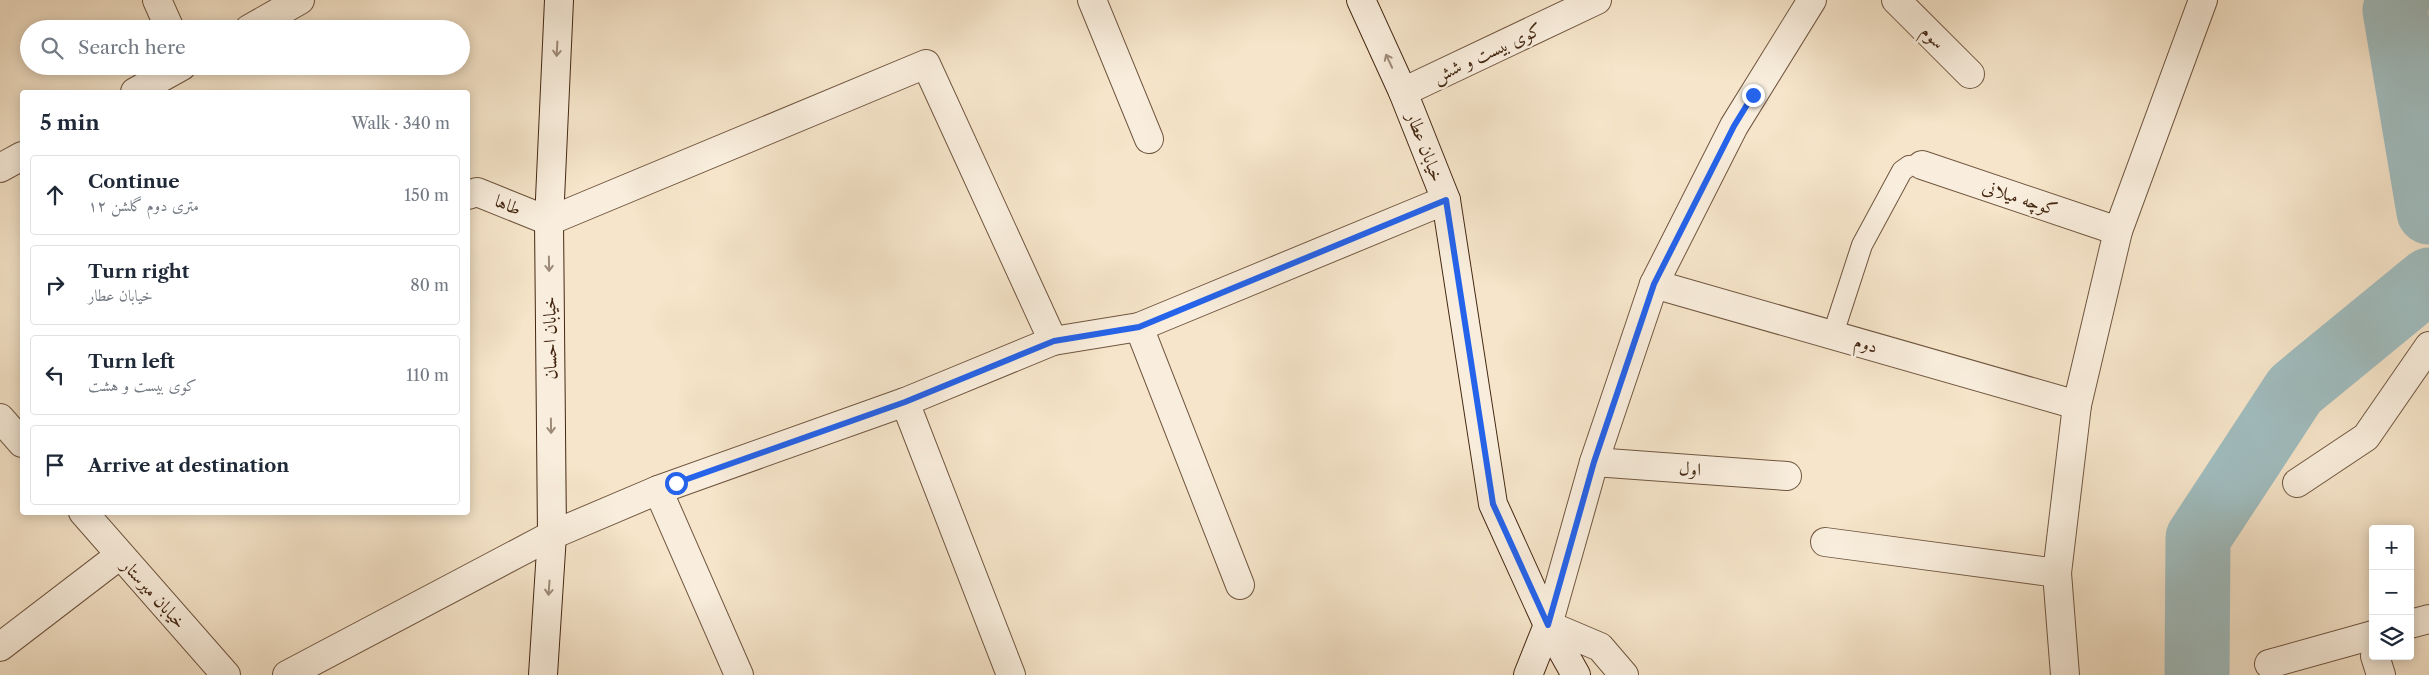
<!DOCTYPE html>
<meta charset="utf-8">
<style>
body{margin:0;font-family:"Libre Caslon Text",Amiri,serif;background:#f2f2f3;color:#1f2937}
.controls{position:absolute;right:15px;bottom:15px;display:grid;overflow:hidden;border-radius:5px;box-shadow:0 2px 12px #0003}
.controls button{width:45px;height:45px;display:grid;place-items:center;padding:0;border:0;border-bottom:1px solid #e0e1e3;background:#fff;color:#1f2937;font:25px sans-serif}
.stop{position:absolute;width:15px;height:15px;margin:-11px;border:4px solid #2563eb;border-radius:50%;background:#fff}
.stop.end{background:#2563eb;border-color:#fff;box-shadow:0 1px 5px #0008}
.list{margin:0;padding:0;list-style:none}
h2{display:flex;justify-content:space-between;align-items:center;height:65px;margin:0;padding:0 20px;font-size:21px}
h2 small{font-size:16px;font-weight:400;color:#747a83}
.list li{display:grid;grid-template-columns:32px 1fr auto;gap:15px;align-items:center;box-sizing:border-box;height:80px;margin:0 10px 10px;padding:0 10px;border:1px solid #e0e1e3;border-radius:5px}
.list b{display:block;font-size:19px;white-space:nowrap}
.list p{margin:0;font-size:16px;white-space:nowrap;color:#747a83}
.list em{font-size:16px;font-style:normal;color:#747a83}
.icon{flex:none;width:28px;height:28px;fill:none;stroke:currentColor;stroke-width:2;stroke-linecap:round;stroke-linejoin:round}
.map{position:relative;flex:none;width:2429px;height:675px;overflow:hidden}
.search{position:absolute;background:#fff;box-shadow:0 2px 12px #0003;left:20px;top:20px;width:450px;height:55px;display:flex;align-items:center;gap:12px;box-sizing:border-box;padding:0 18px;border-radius:28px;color:#747a83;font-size:19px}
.panel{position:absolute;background:#fff;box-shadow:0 2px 12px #0003;left:20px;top:90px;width:450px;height:425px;border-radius:5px}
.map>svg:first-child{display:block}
</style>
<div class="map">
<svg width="2429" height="675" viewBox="0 0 2429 675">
<rect width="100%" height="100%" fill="#f6e5ca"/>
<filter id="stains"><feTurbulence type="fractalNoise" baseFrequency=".004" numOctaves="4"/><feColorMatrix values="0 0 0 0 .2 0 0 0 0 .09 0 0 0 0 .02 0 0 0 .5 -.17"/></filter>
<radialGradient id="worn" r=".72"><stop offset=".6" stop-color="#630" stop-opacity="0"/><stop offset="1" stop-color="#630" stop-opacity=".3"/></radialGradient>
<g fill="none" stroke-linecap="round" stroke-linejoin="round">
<g stroke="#a0bdbf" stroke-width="65">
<path d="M2398 0 2395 10 2429 212"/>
<path d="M2197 675 2198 538 2295 390 2429 280"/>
</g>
<defs>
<path id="lane" d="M1833 334 1862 245 1902 171 1909 166 1922 165"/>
<g id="street">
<path d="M157 0 170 29"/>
<path d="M1092 0 1149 139"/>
<path d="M1896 0 1970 74"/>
<path d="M249 29 300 0"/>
<path d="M135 92 182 66"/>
<path d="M1403 92 1597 0"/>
<path d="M1922 165 2118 231"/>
<path d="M0 168 22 156"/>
<path d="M468 195 477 192 549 221 926 64 1053 341"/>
<path d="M1654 284 2077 405"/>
<path d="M1139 327 1240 585"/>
<path d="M905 402 1011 675"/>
<path d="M0 418 22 443"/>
<path d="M1594 462 1787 476"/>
<path d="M2297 483 2366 437 2429 346"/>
<path d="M658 490 739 675"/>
<path d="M83 512 226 675"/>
<path d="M1825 542 2057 573"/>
<path d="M2410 624 2429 619"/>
<path d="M0 647 120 555"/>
<path d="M2375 656 2381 675"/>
<path d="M2269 664 2373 635"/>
<path d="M287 675 552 535 658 490 905 402 1053 341 1139 327 1446 200"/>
<path d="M1624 675 1600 647 1548 625 1594 462 1654 284 1734 126 1812 0"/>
<path d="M2065 675 2057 573 2077 405 2118 231 2203 0"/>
</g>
<g id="secondary">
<path d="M1361 0 1403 92 1446 200 1493 504 1548 625 1576 675"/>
<path d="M543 675 552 535 549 221 559 0"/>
<path d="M1528 675 1548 625"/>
</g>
</defs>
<use href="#lane" stroke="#705640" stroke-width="22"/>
<use href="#street" stroke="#705640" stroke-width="30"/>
<use href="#secondary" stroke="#442712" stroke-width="30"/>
<use href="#lane" stroke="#f9eedd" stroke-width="20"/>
<use href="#street" stroke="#f9eedd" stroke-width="28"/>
<use href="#secondary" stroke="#f9eedd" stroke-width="28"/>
</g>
<defs><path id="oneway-shaft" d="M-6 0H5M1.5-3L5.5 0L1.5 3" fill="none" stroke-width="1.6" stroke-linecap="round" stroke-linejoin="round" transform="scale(1.25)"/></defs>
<g stroke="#9e8a78">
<use href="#oneway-shaft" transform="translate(557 49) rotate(93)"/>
<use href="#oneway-shaft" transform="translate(1389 61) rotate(-115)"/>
<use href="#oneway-shaft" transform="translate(549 264) rotate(89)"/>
<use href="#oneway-shaft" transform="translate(551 426) rotate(89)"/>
<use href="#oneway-shaft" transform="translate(549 588) rotate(94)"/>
</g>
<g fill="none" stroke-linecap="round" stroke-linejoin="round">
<path stroke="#2563eb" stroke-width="6" d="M676 483 905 402 1054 341 1139 327 1446 200 1493 504 1548 625 1594 462 1654 284 1734 126 1753 95"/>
</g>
<g text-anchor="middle" stroke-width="5" stroke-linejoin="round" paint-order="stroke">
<g font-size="18" fill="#442712" stroke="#f9eedd">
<text transform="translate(1933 37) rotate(45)" y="6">سوم</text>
<text transform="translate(1487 53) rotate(-25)" y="6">کوی بیست و شش</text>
<text transform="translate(1425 147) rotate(69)" y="6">خیابان عطار</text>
<text transform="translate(2020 198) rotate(18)" y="6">کوچه میلانی</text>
<text transform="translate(508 205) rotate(22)" y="6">طاها</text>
<text transform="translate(550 338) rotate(-91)" y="6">خیابان احسان</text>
<text transform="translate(1866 344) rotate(16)" y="6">دوم</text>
<text transform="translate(1690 469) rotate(4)" y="6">اول</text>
<text transform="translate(154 594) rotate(48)" y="6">خیابان میرستار</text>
</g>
</g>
<rect width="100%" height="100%" filter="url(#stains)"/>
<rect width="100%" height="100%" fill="url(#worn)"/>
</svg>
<div class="controls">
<button>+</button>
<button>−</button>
<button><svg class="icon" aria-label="layers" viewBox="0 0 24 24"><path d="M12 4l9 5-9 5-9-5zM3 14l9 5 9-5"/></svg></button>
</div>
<div class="stop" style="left:676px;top:483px"></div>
<div class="stop end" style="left:1753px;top:95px"></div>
<div class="search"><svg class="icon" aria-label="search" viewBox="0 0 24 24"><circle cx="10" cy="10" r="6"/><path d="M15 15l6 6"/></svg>Search here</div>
<section class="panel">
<h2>5 min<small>Walk · 340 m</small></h2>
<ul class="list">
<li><svg class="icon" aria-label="ahead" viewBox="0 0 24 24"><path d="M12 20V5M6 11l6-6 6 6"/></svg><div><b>Continue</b><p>۱۲ متری دوم گلشن</p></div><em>150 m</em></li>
<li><svg class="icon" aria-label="right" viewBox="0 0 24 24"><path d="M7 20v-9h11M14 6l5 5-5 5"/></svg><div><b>Turn right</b><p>خیابان عطار</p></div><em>80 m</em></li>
<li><svg class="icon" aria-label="left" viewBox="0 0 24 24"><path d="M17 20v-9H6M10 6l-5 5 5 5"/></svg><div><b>Turn left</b><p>کوی بیست و هشت</p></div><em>110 m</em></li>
<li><svg class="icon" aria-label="arrive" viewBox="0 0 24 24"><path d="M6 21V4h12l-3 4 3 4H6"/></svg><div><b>Arrive at destination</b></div></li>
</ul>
</section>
</div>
